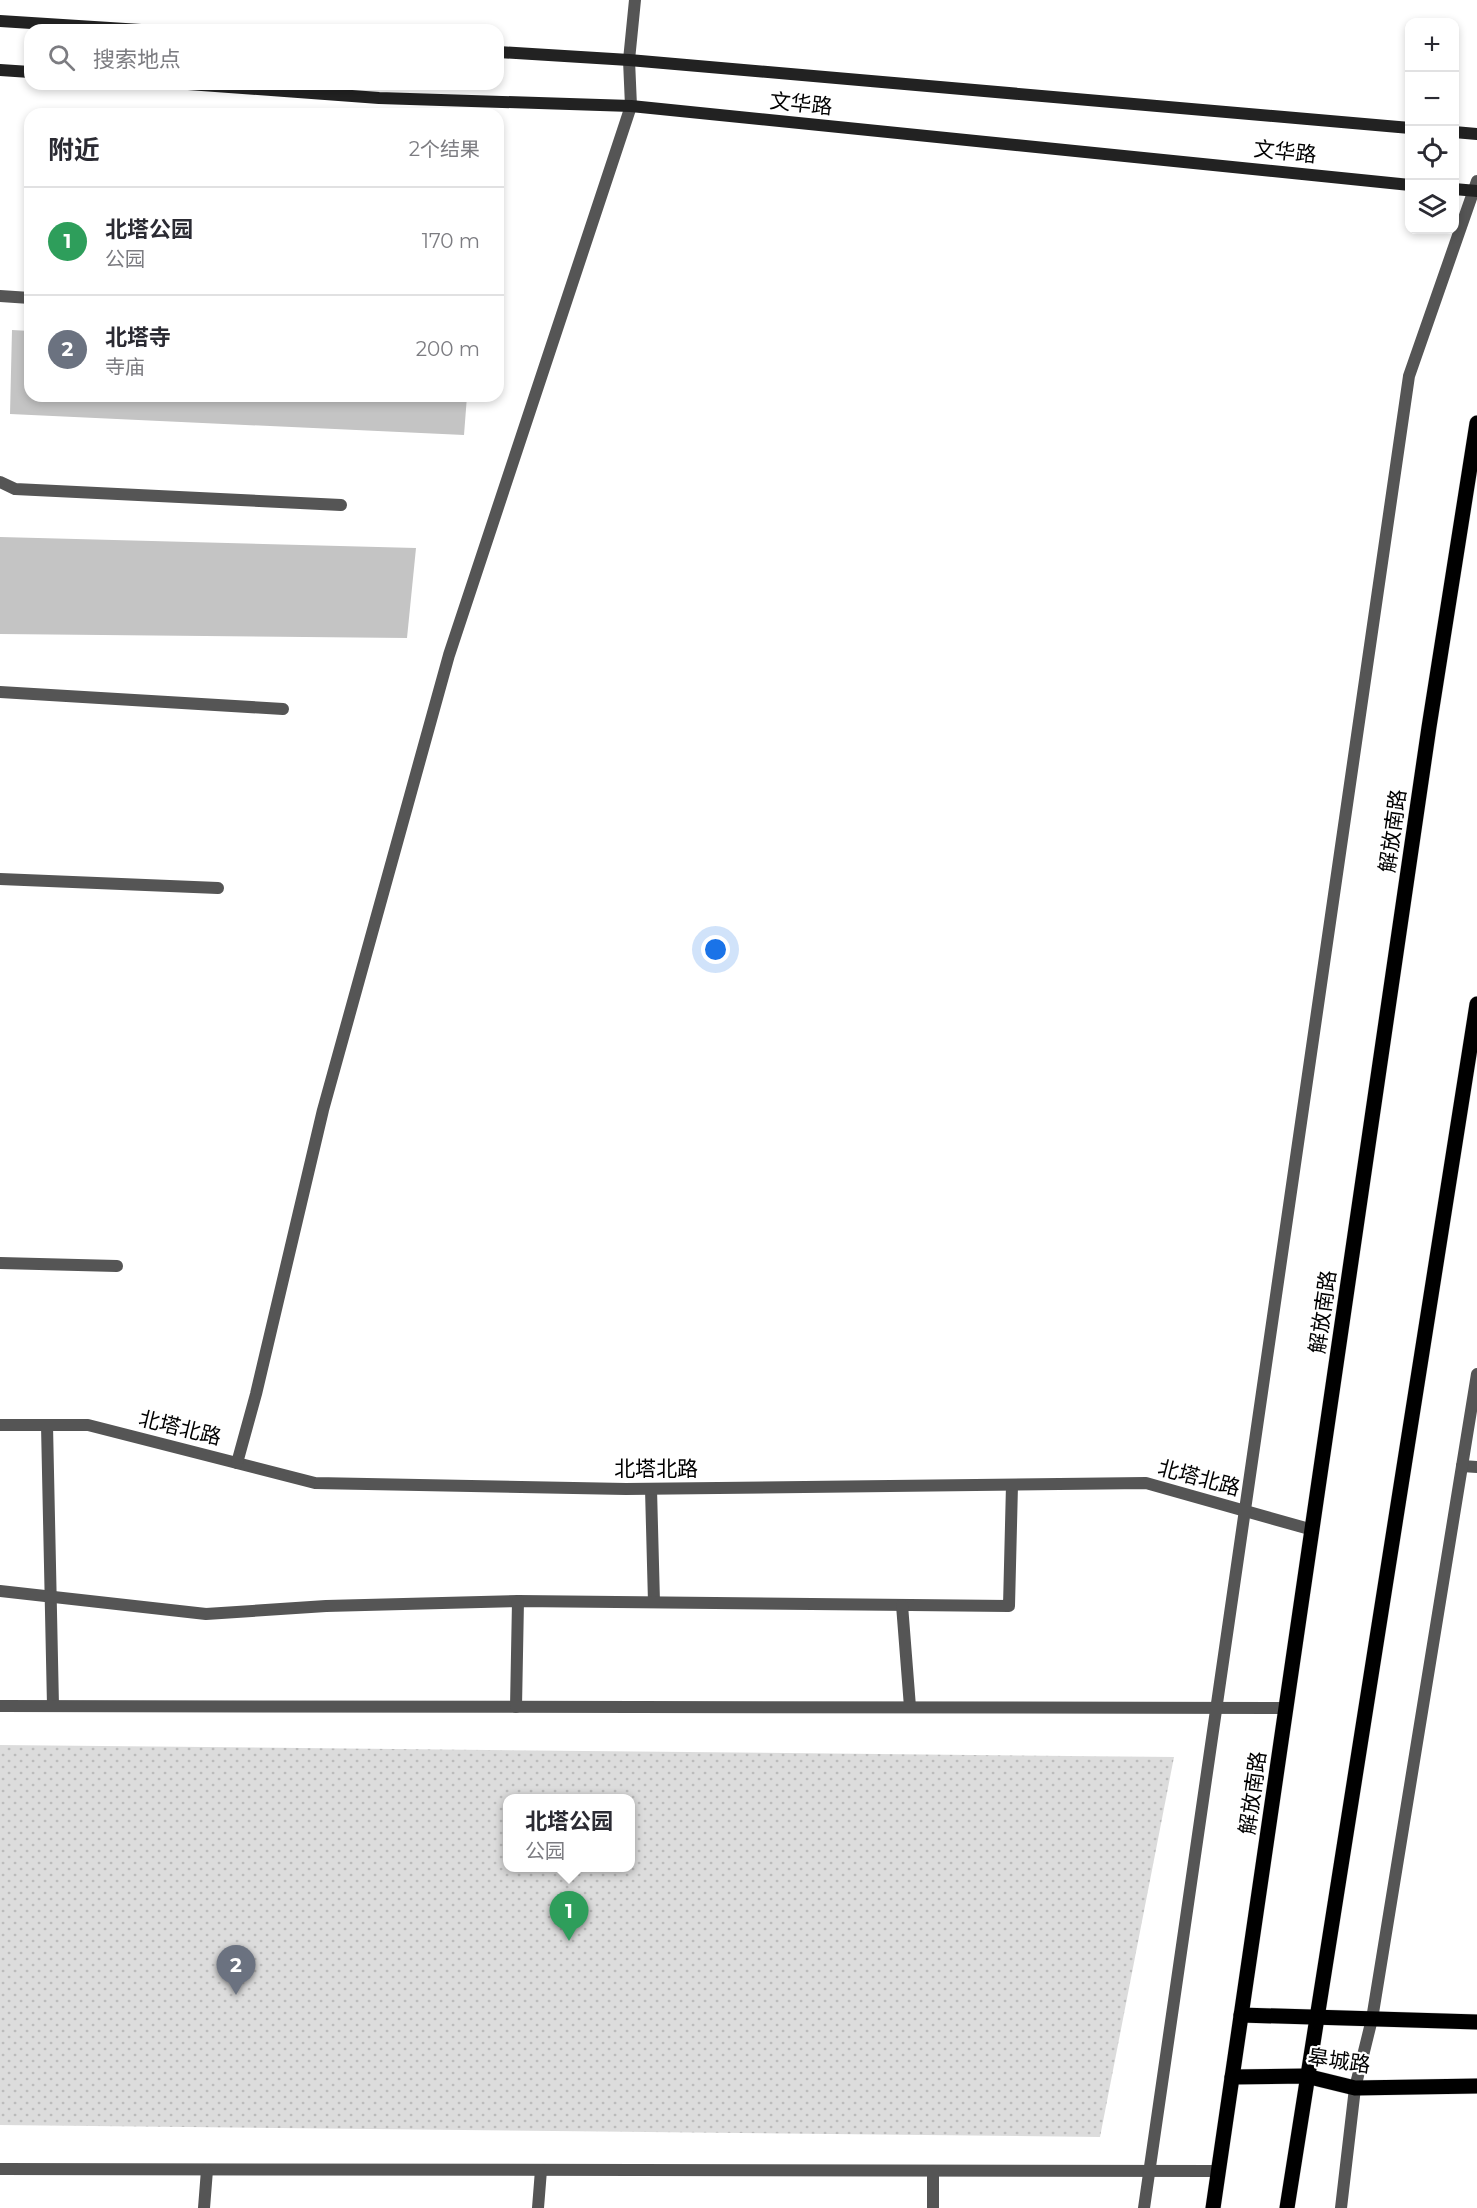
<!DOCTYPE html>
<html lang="zh">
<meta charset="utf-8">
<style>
body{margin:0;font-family:Montserrat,"Noto Sans SC",sans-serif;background:#f2f2f3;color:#2b2b33}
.controls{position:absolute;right:18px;top:18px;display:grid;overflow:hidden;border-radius:12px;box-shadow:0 3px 9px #0003}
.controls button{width:54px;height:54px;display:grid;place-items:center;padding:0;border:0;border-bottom:2px solid #e1e1e2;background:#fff;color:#2b2b33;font:30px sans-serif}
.you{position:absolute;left:716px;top:950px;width:21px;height:21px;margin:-15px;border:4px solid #fff;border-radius:50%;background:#1a73e8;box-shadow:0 0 0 9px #1a73e833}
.badge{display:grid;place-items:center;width:39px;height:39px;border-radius:50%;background:#1a73e8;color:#fff;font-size:20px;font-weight:700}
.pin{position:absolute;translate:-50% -50px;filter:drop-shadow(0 2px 3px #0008)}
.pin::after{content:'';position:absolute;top:32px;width:21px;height:18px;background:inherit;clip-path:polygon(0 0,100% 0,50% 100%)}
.popup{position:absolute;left:503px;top:1794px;width:132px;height:78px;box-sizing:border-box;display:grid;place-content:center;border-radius:12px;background:#fff;filter:drop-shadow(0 2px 4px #0005);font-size:20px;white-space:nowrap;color:#7c7c81}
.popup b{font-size:22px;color:#2b2b33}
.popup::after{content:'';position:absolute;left:50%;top:100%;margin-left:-12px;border:12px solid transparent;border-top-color:#fff}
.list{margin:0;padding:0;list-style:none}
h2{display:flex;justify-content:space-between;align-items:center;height:78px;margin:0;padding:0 24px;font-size:26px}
h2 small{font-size:20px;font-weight:400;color:#7c7c81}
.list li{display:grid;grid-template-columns:39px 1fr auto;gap:18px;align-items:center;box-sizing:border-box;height:108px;padding:0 24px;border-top:2px solid #e1e1e2}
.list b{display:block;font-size:22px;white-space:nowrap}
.list p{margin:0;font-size:20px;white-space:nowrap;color:#7c7c81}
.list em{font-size:20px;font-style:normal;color:#7c7c81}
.icon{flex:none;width:33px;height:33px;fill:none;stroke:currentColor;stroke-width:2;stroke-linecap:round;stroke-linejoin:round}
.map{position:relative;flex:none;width:1477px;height:2208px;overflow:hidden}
.search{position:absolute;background:#fff;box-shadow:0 3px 9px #0003;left:24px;top:24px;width:480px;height:66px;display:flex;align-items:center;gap:15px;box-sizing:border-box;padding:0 21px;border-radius:18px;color:#7c7c81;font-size:22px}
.panel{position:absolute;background:#fff;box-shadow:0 3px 9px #0003;left:24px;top:108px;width:480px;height:294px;border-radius:18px}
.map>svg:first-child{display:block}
</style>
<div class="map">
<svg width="1477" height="2208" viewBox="0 0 1477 2208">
<defs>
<pattern id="grass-dots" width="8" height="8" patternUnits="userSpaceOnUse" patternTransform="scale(1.5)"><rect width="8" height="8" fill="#dcdcdc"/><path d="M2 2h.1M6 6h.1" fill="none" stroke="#bbb" stroke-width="1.8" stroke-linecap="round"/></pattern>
</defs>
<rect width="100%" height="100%" fill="#fff"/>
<path fill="url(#grass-dots)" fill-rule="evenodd" d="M0 1745 1174 1757 1100 2137 0 2125ZM508 1798H630V1868H508Z"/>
<g fill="#c4c4c4">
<path d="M12 330 30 331V396H467L464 435 10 414Z"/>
<path d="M0 537 416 548 407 638 0 634Z"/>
</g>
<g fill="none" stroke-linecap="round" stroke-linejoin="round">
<defs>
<g id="primary">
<path d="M1241 2015 1477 2022"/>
<path d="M1232 2077 1306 2076 1355 2088 1477 2086"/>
<path d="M1213 2208 1429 727 1477 423"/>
<path d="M1287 2208 1477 1004"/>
</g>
</defs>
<use href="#primary" stroke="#dbdbdb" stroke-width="16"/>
<g stroke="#555" stroke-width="12">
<path d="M47 1425 53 1706"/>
<path d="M651 1489 654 1602"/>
<path d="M0 1591 206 1614 326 1606 518 1601 1009 1606 1012 1485"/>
<path d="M902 1605 910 1707"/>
<path d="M0 1706 1287 1708"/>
<path d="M516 1707 518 1601"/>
<path d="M0 2169 1218 2171"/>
<path d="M204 2208 207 2170"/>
<path d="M538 2208 541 2170"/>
<path d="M933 2208V2171"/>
</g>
<g stroke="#555" stroke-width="12">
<path d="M0 296 30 298"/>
<path d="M0 482 15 489 341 505"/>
<path d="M0 692 283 709"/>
<path d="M0 879 218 888"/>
<path d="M0 1263 117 1266"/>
<path d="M0 1425H88L315 1483 626 1489 1146 1483 1313 1530"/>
<path d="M237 1463 256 1394 323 1110 449 655 631 106 629 60 635 0"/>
<path d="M1462 1466 1477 1467"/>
<path d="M1144 2208 1409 376 1477 181"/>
<path d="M1341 2208 1355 2088 1372 2019 1477 1374"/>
</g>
<g stroke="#222" stroke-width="12">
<path d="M0 21 141 30"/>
<path d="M498 52 629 60 1410 128"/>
<path d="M0 70 30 72"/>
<path d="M188 84 379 98 631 106 1410 185"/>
<path d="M1454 132 1477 134"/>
<path d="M1454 189 1477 191"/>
</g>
<use href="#primary" stroke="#000" stroke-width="15"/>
</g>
<g text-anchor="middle" stroke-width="4.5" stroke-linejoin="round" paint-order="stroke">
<g font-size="21" fill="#000" stroke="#fff">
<text transform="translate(801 104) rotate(6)" y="7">文华路</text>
<text transform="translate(1285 152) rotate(6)" y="7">文华路</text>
<text transform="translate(1393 831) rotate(-82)" y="7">解放南路</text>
<text transform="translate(1323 1312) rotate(-82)" y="7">解放南路</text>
<text transform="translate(180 1428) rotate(14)" y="7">北塔北路</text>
<text x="656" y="1476">北塔北路</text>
<text transform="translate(1199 1478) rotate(15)" y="7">北塔北路</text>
<text transform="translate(1253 1793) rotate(-82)" y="7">解放南路</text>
<text transform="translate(1339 2061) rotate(8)" y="7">皋城路</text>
</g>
</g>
</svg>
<div class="controls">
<button>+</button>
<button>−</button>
<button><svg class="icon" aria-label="locate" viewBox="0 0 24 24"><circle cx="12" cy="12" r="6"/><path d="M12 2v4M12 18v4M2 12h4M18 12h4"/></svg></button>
<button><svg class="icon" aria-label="layers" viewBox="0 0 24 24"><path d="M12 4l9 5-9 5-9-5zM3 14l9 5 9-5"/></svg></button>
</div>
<div class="you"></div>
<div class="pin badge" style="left:569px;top:1941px;background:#2e9e5b">1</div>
<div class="popup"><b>北塔公园</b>公园</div>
<div class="pin badge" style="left:236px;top:1995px;background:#6b7280">2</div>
<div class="search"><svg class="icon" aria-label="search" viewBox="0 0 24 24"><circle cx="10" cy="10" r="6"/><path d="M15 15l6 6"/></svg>搜索地点</div>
<section class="panel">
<h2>附近<small>2个结果</small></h2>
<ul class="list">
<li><span class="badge" style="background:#2e9e5b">1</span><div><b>北塔公园</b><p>公园</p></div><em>170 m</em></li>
<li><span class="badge" style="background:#6b7280">2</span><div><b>北塔寺</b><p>寺庙</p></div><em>200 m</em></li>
</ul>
</section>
</div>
